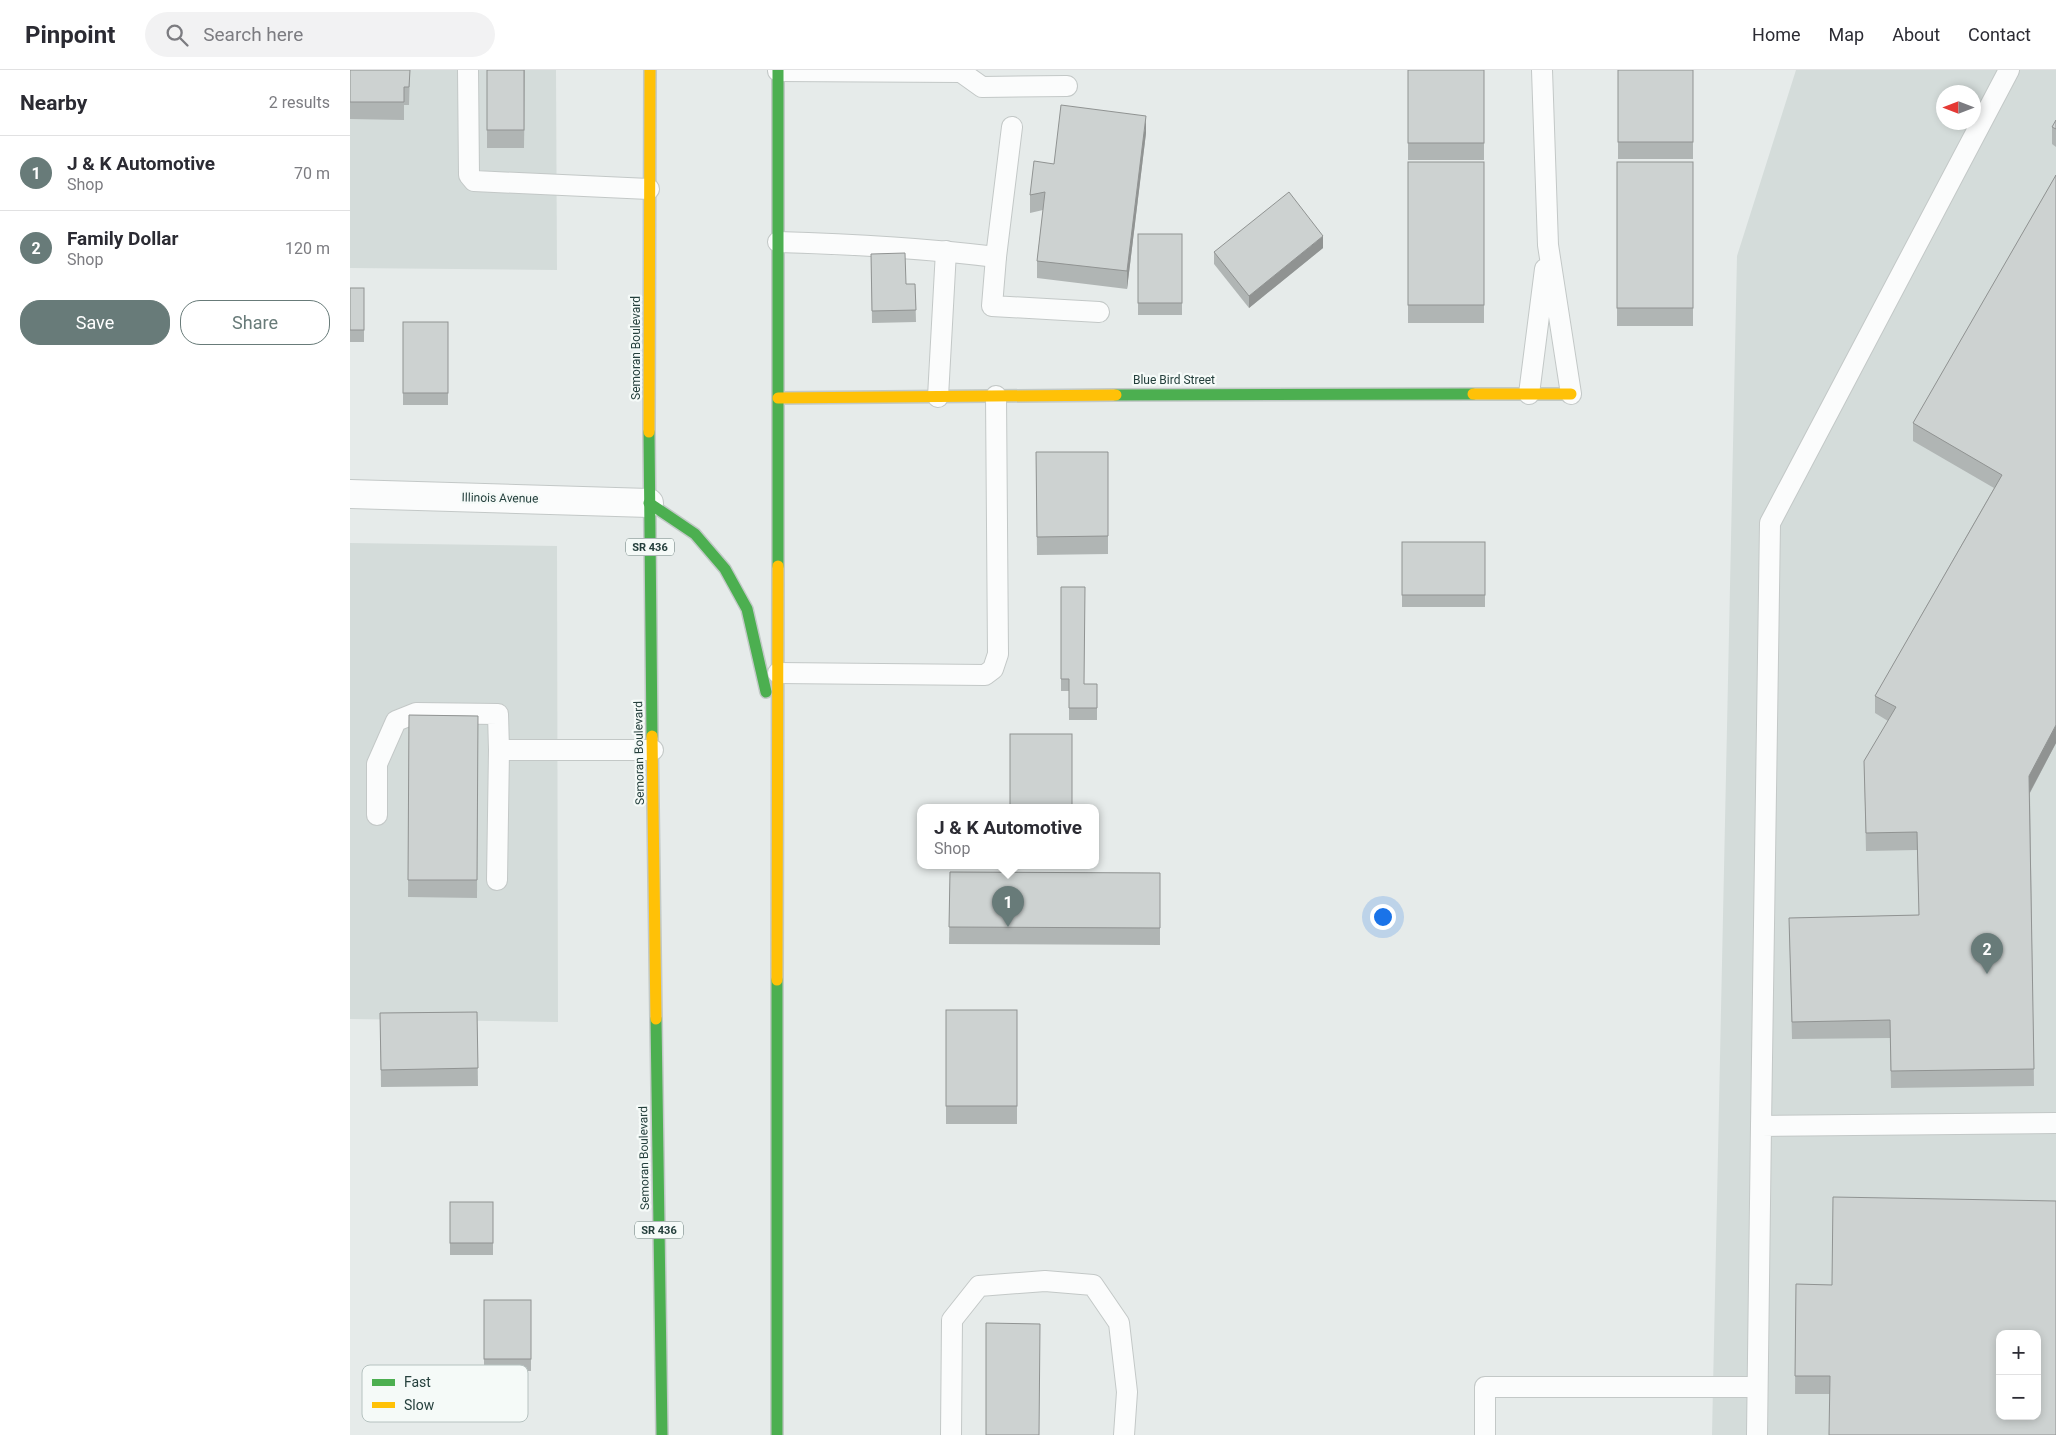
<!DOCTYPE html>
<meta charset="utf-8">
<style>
body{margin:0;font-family:Roboto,sans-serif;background:#f2f2f3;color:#2b2b33}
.controls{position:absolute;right:15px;bottom:15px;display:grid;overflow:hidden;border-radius:10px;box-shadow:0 2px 8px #0003}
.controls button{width:45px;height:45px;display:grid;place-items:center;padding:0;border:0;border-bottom:1px solid #e1e1e2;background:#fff;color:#2b2b33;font:25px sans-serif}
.compass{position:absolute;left:1586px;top:15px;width:45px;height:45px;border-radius:50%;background:#fff;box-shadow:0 2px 8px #0003;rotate:270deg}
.you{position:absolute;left:1032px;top:846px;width:18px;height:18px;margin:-12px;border:4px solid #fff;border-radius:50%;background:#1a73e8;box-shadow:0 0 0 8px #1a73e833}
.badge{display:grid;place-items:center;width:32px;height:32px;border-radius:50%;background:#687b79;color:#fff;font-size:16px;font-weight:700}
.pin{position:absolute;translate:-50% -41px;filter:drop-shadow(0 1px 2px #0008)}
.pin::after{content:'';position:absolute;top:26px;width:18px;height:15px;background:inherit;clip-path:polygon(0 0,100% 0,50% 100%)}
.popup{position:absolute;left:567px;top:734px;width:182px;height:65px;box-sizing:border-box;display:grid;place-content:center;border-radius:10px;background:#fff;filter:drop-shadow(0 1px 4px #0005);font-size:16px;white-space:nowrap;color:#7c7c81}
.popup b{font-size:19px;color:#2b2b33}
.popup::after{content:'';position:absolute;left:50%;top:100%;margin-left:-10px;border:10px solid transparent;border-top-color:#fff}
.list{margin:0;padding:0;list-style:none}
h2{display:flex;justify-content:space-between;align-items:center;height:65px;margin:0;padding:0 20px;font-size:21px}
h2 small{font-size:16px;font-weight:400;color:#7c7c81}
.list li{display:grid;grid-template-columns:32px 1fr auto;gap:15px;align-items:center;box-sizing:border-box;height:75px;padding:0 20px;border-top:1px solid #e1e1e2}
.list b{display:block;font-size:19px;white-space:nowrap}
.list p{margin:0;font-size:16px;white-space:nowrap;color:#7c7c81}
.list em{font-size:16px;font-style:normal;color:#7c7c81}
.actions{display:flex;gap:10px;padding:15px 20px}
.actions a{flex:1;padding:11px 0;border:1px solid #687b79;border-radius:20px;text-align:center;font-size:18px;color:#687b79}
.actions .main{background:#687b79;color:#fff}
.icon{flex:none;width:28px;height:28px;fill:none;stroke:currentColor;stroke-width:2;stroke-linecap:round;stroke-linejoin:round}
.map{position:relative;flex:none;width:1706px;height:1365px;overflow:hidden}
header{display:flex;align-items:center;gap:30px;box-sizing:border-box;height:70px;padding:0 25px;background:#fff;border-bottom:1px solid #e1e1e2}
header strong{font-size:24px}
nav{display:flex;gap:28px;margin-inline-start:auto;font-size:18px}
.search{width:350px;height:45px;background:#f2f2f3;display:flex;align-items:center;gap:12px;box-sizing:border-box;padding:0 18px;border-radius:28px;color:#7c7c81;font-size:19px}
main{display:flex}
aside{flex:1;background:#fff}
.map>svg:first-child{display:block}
</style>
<header>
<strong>Pinpoint</strong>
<div class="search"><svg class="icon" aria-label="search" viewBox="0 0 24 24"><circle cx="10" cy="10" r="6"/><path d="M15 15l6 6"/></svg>Search here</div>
<nav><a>Home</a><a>Map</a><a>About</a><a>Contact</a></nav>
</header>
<main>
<aside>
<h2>Nearby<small>2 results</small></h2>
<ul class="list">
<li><span class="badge">1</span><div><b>J &amp; K Automotive</b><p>Shop</p></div><em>70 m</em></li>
<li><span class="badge">2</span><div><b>Family Dollar</b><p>Shop</p></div><em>120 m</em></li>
</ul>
<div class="actions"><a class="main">Save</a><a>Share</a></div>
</aside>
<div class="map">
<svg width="1706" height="1365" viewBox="0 0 1706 1365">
<rect width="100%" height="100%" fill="#e6ebea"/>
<g fill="#d4dcda" fill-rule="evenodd">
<path d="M0 0H206L207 200 0 198Z"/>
<path d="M1446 0H1706V1365H1362L1387 186ZM1594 22H1624V52H1594ZM1650 1264H1687V1346H1650Z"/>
<path d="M0 473 207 476 208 952 0 949Z"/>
</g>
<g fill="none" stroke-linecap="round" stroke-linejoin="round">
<defs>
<g id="lane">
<path d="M118 0 119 105 124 111 299 119"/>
<path d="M1192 0 1198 175 1221 324"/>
<path d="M428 1 611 2V0"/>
<path d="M611 2 632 17 717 16"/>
<path d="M428 172C501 174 572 178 646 187L662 57"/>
<path d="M646 187 642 236 749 242"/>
<path d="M1179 324 1195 199"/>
<path d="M588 327 596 181"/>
<path d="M428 603 635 605 643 599 648 584 646 326"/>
<path d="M27 745V694L46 651 66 643 148 644 149 680"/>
<path d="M147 810 149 680H303"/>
<path d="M1411 1056 1420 453 1659 0"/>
<path d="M601 1365 602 1250 629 1216 695 1211 743 1215 769 1253 777 1322 774 1365"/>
<path d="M1135 1365V1317H1407"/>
<path d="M1407 1365 1411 1056 1706 1053"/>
</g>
<path id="street" d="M0 424 299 433"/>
<g id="fast">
<path d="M766 325 1123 324"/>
<path d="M299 362 302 666"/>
<path d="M299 433 345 464 375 499 397 539 416 622"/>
<path d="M428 496V0"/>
<path d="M306 949 312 1365"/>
<path d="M427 1365V910"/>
</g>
<g id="slow">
<path d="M1123 324H1221"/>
<path d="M428 328 766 325"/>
<path d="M299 362 300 0"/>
<path d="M302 666 306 949"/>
<path d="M427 910 428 496"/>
</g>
</defs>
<use href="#lane" stroke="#c3c8c7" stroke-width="22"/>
<use href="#street" stroke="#c3c8c7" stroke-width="30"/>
<use href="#fast" stroke="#c2c9c7" stroke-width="14"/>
<use href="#slow" stroke="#c2c9c7" stroke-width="14"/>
<use href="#lane" stroke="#fbfcfc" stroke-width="20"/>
<use href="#street" stroke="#fbfcfc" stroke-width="28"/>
<use href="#fast" stroke="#4caf50" stroke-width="11"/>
<use href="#slow" stroke="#ffc107" stroke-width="11"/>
</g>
<g fill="#b0b5b4">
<path d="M0 0H60L59 35H54V50L0 49Z"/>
<path d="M137 0H175L174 78H137Z"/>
<rect x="1058" y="0" width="76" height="90"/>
<rect x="1268" y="0" width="75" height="89"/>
<path d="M1706 50V77L1702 74V57Z"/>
<path d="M796 63 777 219 687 208V191L693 140 680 143V125L704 94Z"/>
<rect x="1058" y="92" width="76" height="161"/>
<rect x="1267" y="92" width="76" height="164"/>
<path d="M1706 105V673L1680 723 1684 1016 1541 1018 1540 968 1442 969 1439 848 1569 845 1567 780 1516 781 1514 691 1538 651 1525 643V626L1644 418 1563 371V353Z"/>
<rect x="788" y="164" width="44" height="81"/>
<path d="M973 178 899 238 864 194V182Z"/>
<path d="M521 184 556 214H565L566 252 522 253Z"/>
<rect x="0" y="218" width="14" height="54"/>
<rect x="53" y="252" width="45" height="83"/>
<path d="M686 382H758V484L687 485Z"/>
<rect x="1052" y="472" width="83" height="65"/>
<path d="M711 517 734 614H747V650H719V621H711Z"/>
<path d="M59 645 128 646 127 828 58 827Z"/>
<path d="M600 802 810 803V875L599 874Z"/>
<rect x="596" y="940" width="71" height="114"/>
<path d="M127 942 128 1016 31 1017 30 943Z"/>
<path d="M1706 1131 1480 1324H1445L1446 1214 1482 1215Z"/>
<rect x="100" y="1132" width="43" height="53"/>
<rect x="134" y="1230" width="47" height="71"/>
</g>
<g fill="#909392">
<path d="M796 46V63L777 219V201Z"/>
<path d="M973 166V178L899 238V226Z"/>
<path d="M1706 655V673L1679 724V706Z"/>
</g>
<g fill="#cdd2d1" stroke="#909392" fill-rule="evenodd">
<path d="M0 0H60L59 17H54V32H0Z"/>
<rect x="137" y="0" width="37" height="60"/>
<rect x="1058" y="0" width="76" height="73"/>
<rect x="1268" y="0" width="75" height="72"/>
<path d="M711 35 796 46 777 201 687 191 695 122 680 125 684 91 704 94Z"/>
<path d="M1706 50V59L1702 57Z"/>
<rect x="1058" y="92" width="76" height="143"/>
<rect x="1267" y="92" width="76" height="146"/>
<path d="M1706 105V655L1679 706 1684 999 1541 1001 1540 950 1442 952 1439 848 1569 845 1567 762 1516 763 1514 691 1546 637 1525 626 1652 405 1563 353Z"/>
<path d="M939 122 973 166 899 226 864 182Z"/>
<rect x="788" y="164" width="44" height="69"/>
<path d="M555 183 556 214H565L566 240 522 241 521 184Z"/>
<rect x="0" y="218" width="14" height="42"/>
<rect x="53" y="252" width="45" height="71"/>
<path d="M686 382H758V466L687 467Z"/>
<rect x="1052" y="472" width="83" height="53"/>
<path d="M711 517H735L734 614H747V638H719V609H711Z"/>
<path d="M59 645 128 646 127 810H58Z"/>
<rect x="660" y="664" width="62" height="74"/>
<path d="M600 802 810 803V858L599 857Z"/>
<rect x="596" y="940" width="71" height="96"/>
<path d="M127 942 128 998 31 1000 30 943Z"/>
<path d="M1483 1127 1706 1131V1365H1479L1480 1306H1445L1446 1214 1482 1215ZM1650 1264H1687V1346H1650Z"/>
<rect x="100" y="1132" width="43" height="41"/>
<rect x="134" y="1230" width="47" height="59"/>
<path d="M636 1253 690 1254 689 1365H636Z"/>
</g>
<g text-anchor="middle" stroke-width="4.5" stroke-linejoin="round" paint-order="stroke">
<g fill="#f5faf8" stroke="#637774" stroke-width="1">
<rect x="276" y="468.5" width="48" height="17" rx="4"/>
<rect x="285" y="1151.5" width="48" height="17" rx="4"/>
</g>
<g font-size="11" font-weight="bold" fill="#243f3c">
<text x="300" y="481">SR 436</text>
<text x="309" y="1164">SR 436</text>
</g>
<g font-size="12" fill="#243f3c" stroke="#f5faf8">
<text transform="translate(286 278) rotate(-90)" y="4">Semoran Boulevard</text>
<text x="824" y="314">Blue Bird Street</text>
<text transform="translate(150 428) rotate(1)" y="4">Illinois Avenue</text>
<text transform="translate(289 683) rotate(-91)" y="4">Semoran Boulevard</text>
<text transform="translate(294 1088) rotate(-91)" y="4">Semoran Boulevard</text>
</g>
</g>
<rect x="12" y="1295" width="166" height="57" rx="8" fill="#f5faf8" stroke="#b6c2c0" stroke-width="1"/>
<rect x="22" y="1309" width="23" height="7" fill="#4caf50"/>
<rect x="22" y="1332" width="23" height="6" fill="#ffc107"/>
<g font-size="14" fill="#243f3c">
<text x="54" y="1317">Fast</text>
<text x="54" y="1340">Slow</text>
</g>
</svg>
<div class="controls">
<button>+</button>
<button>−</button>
</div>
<svg class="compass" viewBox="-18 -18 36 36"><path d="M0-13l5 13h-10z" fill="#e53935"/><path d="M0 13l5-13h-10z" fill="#7c7c81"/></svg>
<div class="you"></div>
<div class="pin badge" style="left:658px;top:857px">1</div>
<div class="popup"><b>J &amp; K Automotive</b>Shop</div>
<div class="pin badge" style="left:1637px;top:904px">2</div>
</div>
</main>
